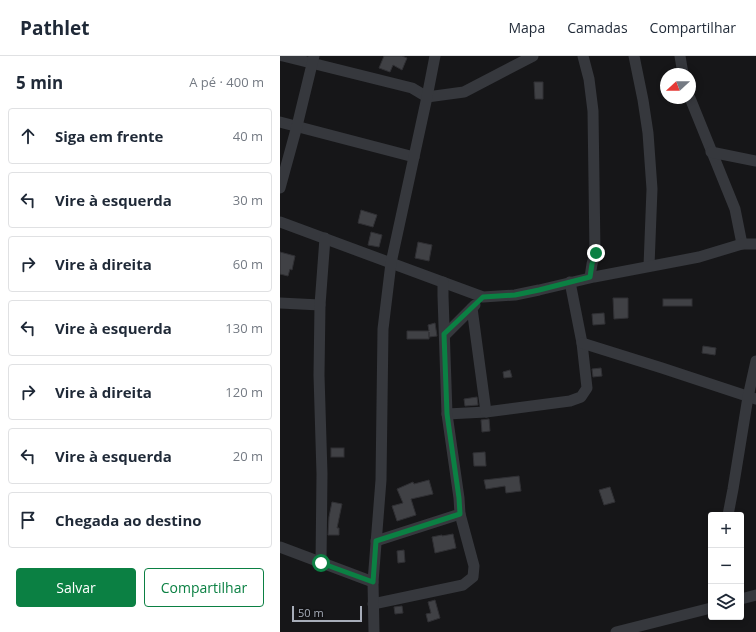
<!DOCTYPE html>
<html lang="pt">
<meta charset="utf-8">
<style>
body{margin:0;font-family:"Open Sans",sans-serif;background:#f2f2f3;color:#1f2937}
.controls{position:absolute;right:12px;bottom:12px;display:grid;overflow:hidden;border-radius:4px;box-shadow:0 2px 6px #0003}
.controls button{width:36px;height:36px;display:grid;place-items:center;padding:0;border:0;border-bottom:1px solid #e0e1e3;background:#fff;color:#1f2937;font:20px sans-serif}
.compass{position:absolute;left:380px;top:12px;width:36px;height:36px;border-radius:50%;background:#fff;box-shadow:0 2px 6px #0003;rotate:249deg}
.scale{position:absolute;left:12px;bottom:10px;width:70px;box-sizing:border-box;padding-left:4px;border:2px solid #a7adb9;border-top:0;font-size:11px;line-height:14px;white-space:nowrap;color:#a7adb9;-webkit-text-stroke:3px #111113;paint-order:stroke}
.stop{position:absolute;width:12px;height:12px;margin:-9px;border:3px solid #0b8043;border-radius:50%;background:#fff}
.stop.end{background:#0b8043;border-color:#fff;box-shadow:0 1px 4px #0008}
.list{margin:0;padding:0;list-style:none}
h2{display:flex;justify-content:space-between;align-items:center;height:52px;margin:0;padding:0 16px;font-size:17px}
h2 small{font-size:13px;font-weight:400;color:#747a83}
.list li{display:grid;grid-template-columns:26px 1fr auto;gap:12px;align-items:center;box-sizing:border-box;height:56px;margin:0 8px 8px;padding:0 8px;border:1px solid #e0e1e3;border-radius:4px}
.list b{display:block;font-size:15px;white-space:nowrap}
.list em{font-size:13px;font-style:normal;color:#747a83}
.actions{display:flex;gap:8px;padding:12px 16px}
.actions a{flex:1;padding:9px 0;border:1px solid #0b8043;border-radius:4px;text-align:center;font-size:14px;color:#0b8043}
.actions .main{background:#0b8043;color:#fff}
.icon{flex:none;width:22px;height:22px;fill:none;stroke:currentColor;stroke-width:2;stroke-linecap:round;stroke-linejoin:round}
.map{position:relative;flex:none;width:476px;height:576px;overflow:hidden}
header{display:flex;align-items:center;gap:24px;box-sizing:border-box;height:56px;padding:0 20px;background:#fff;border-bottom:1px solid #e0e1e3}
header strong{font-size:19px}
nav{display:flex;gap:22px;margin-inline-start:auto;font-size:14px}
main{display:flex}
aside{flex:1;background:#fff}
.map>svg:first-child{display:block}
</style>
<header>
<strong>Pathlet</strong>
<nav><a>Mapa</a><a>Camadas</a><a>Compartilhar</a></nav>
</header>
<main>
<aside>
<h2>5 min<small>A pé · 400 m</small></h2>
<ul class="list">
<li><svg class="icon" aria-label="ahead" viewBox="0 0 24 24"><path d="M12 20V5M6 11l6-6 6 6"/></svg><div><b>Siga em frente</b></div><em>40 m</em></li>
<li><svg class="icon" aria-label="left" viewBox="0 0 24 24"><path d="M17 20v-9H6M10 6l-5 5 5 5"/></svg><div><b>Vire à esquerda</b></div><em>30 m</em></li>
<li><svg class="icon" aria-label="right" viewBox="0 0 24 24"><path d="M7 20v-9h11M14 6l5 5-5 5"/></svg><div><b>Vire à direita</b></div><em>60 m</em></li>
<li><svg class="icon" aria-label="left" viewBox="0 0 24 24"><path d="M17 20v-9H6M10 6l-5 5 5 5"/></svg><div><b>Vire à esquerda</b></div><em>130 m</em></li>
<li><svg class="icon" aria-label="right" viewBox="0 0 24 24"><path d="M7 20v-9h11M14 6l5 5-5 5"/></svg><div><b>Vire à direita</b></div><em>120 m</em></li>
<li><svg class="icon" aria-label="left" viewBox="0 0 24 24"><path d="M17 20v-9H6M10 6l-5 5 5 5"/></svg><div><b>Vire à esquerda</b></div><em>20 m</em></li>
<li><svg class="icon" aria-label="arrive" viewBox="0 0 24 24"><path d="M6 21V4h12l-3 4 3 4H6"/></svg><div><b>Chegada ao destino</b></div></li>
</ul>
<div class="actions"><a class="main">Salvar</a><a>Compartilhar</a></div>
</aside>
<div class="map">
<svg width="476" height="576" viewBox="0 0 476 576">
<rect width="100%" height="100%" fill="#161618"/>
<g fill="#404145" stroke="#303034">
<path d="M104 0H122L127 2 122 14 113 9 110 16 99 12Z"/>
<path d="M254 26H263V43H255Z"/>
<path d="M81 154 97 159 93 171 78 167Z"/>
<path d="M91 176 102 179 99 191 88 189Z"/>
<path d="M138 186 152 189 149 205 135 202Z"/>
<path d="M0 196 15 200 12 214 10 213 8 220 0 218Z"/>
<path d="M333 242H348V262L334 263Z"/>
<rect x="383" y="243" width="29" height="7"/>
<path d="M324 257 325 268 313 269 312 258Z"/>
<path d="M155 267 157 280 149 281V276V283H127V275H149L148 269Z"/>
<path d="M423 290 436 292 435 299 422 297Z"/>
<path d="M321 312 322 320 313 321 312 313Z"/>
<path d="M230 314 232 321 224 322 223 316Z"/>
<path d="M197 341 198 349 185 350 184 343Z"/>
<path d="M209 363 210 375 202 376 201 364Z"/>
<rect x="51" y="392" width="13" height="9"/>
<path d="M205 396 206 410H194L193 397Z"/>
<path d="M239 420 241 435 226 437 225 430 206 433 204 424Z"/>
<path d="M149 424 153 438 131 443 136 459 117 465 112 450 123 447 117 433 133 426 134 428Z"/>
<path d="M330 431 335 446 324 449 319 434Z"/>
<path d="M52 446 62 448 57 472H59V479H48L49 461Z"/>
<path d="M173 478 176 492 155 497 152 481 162 479V480Z"/>
<path d="M124 494 125 506 118 507 117 495Z"/>
<path d="M155 544 160 562 148 566 146 558 151 557 148 546Z"/>
<path d="M122 550 123 557 115 558 114 551Z"/>
</g>
<g fill="none" stroke-linecap="round" stroke-linejoin="round">
<g stroke="#36383d" stroke-width="11">
<path d="M3 0 132 32 147 41 184 36 253 0"/>
<path d="M303 0 309 23 313 55 315 197 312 208 310 221"/>
<path d="M354 0 363 44 368 77 372 133 369 210"/>
<path d="M400 0 403 18"/>
<path d="M410 42 455 153 462 188"/>
<path d="M0 66 134 101"/>
<path d="M431 96 476 105"/>
<path d="M0 132 17 70 34 0"/>
<path d="M0 166 203 241 235 239 259 234 314 221 419 201 462 188H476"/>
<path d="M163 226V240L167 358 206 356 290 345 301 341 307 332 302 287 290 226"/>
<path d="M0 247 40 249"/>
<path d="M192 252 206 356"/>
<path d="M165 279 195 249"/>
<path d="M302 287 382 312 476 343"/>
<path d="M448 459 453 433 468 341 476 305"/>
<path d="M96 485 180 458 179 442 167 358"/>
<path d="M0 491 93 526"/>
<path d="M41 507 42 418 39 319 40 249 45 182"/>
<path d="M461 543 476 539"/>
<path d="M93 548 183 529 193 521 194 510 180 458"/>
<path d="M94 576 93 526 101 424 103 273 111 207 147 41 155 0"/>
<path d="M336 576 431 552"/>
</g>
</g>
<g fill="none" stroke-linecap="round" stroke-linejoin="round">
<path stroke="#0b8043" stroke-width="5" d="M41 507 93 526 96 485 180 458 179 442 167 358 164 278 203 241 235 239 259 234 310 221 312 208 316 197"/>
</g>
</svg>
<div class="controls">
<button>+</button>
<button>−</button>
<button><svg class="icon" aria-label="layers" viewBox="0 0 24 24"><path d="M12 4l9 5-9 5-9-5zM3 14l9 5 9-5"/></svg></button>
</div>
<svg class="compass" viewBox="-18 -18 36 36"><path d="M0-13l5 13h-10z" fill="#e53935"/><path d="M0 13l5-13h-10z" fill="#747a83"/></svg>
<div class="scale">50 m</div>
<div class="stop" style="left:41px;top:507px"></div>
<div class="stop end" style="left:316px;top:197px"></div>
</div>
</main>
